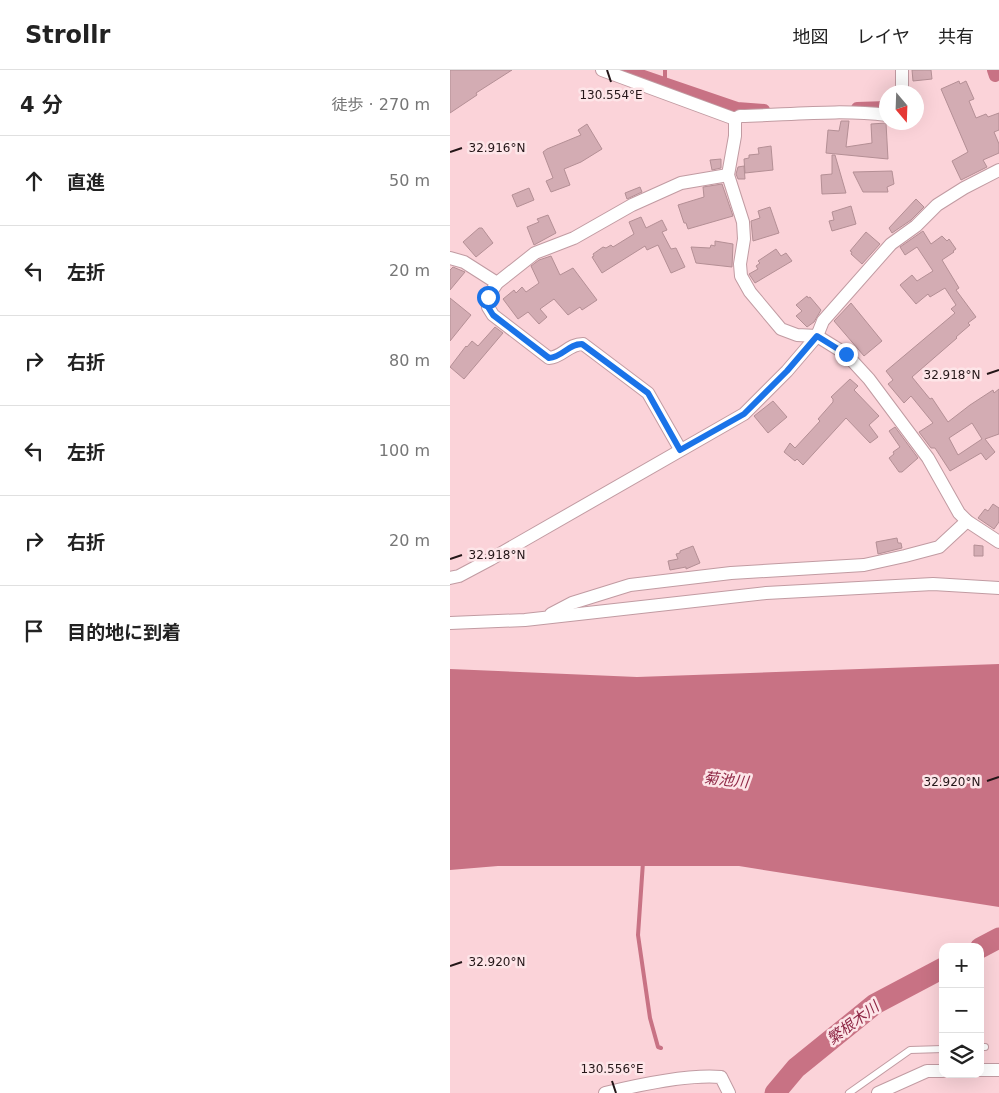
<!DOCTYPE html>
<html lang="ja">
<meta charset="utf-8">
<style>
body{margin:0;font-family:"DejaVu Sans","Noto Sans JP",sans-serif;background:#f6f6f6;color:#222}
.controls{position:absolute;right:15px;bottom:15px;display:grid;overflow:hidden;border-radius:10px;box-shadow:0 5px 20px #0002}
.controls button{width:45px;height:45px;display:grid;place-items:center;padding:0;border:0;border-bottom:1px solid #e0e0e0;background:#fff;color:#222;font:25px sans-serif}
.compass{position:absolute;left:429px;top:15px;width:45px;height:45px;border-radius:50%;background:#fff;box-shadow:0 5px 20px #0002;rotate:161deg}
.stop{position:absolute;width:15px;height:15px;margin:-11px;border:4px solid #1a73e8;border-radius:50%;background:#fff}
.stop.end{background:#1a73e8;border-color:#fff;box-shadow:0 1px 5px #0008}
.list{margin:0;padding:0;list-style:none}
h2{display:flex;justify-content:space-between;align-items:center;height:65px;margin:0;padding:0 20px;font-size:21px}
h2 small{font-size:16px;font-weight:400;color:#767676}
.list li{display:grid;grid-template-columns:32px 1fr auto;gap:15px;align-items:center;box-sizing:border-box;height:90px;padding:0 20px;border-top:1px solid #e0e0e0}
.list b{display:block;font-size:19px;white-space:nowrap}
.list em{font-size:16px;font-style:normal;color:#767676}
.icon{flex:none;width:28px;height:28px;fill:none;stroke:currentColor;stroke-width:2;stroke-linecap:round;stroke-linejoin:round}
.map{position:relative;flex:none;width:549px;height:1023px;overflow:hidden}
header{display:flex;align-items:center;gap:30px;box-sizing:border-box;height:70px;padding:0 25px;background:#fff;border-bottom:1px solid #e0e0e0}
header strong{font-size:24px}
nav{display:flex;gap:28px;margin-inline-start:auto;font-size:18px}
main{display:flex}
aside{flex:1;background:#fff}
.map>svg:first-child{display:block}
</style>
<header>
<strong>Strollr</strong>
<nav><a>地図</a><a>レイヤ</a><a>共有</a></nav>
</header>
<main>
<aside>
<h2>4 分<small>徒歩 · 270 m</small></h2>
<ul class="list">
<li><svg class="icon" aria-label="ahead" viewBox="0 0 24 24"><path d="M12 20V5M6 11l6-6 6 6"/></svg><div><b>直進</b></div><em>50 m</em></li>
<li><svg class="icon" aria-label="left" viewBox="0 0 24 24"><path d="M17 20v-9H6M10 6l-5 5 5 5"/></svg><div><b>左折</b></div><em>20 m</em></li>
<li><svg class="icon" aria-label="right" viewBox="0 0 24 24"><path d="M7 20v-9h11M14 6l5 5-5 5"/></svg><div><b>右折</b></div><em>80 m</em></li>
<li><svg class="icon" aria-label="left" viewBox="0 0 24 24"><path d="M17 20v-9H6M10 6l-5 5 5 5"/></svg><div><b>左折</b></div><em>100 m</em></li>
<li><svg class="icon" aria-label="right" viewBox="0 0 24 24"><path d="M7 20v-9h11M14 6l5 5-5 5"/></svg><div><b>右折</b></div><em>20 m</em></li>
<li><svg class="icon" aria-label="arrive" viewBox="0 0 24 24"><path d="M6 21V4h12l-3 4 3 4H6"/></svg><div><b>目的地に到着</b></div></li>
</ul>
</aside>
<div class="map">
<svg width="549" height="1023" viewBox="0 0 549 1023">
<rect width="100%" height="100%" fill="#fbd3d9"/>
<path fill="#c87284" d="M549 594V837L289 796H48L0 800V599L187 607Z"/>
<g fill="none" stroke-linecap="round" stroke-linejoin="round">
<g stroke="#c87284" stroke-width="4">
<path d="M215 14V0"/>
<path d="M193 792 188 865 200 948 208 977 211 978"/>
</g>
<g stroke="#c87284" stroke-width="12">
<path d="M176 0 287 38 314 40"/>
<path d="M543 0 545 6"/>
<path d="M407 38 437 37"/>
</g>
<g stroke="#c87284" stroke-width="21">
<path d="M530 878 549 868"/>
<path d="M325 1023 346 998 425 934 493 898"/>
</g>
</g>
<g fill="#d3acb3" stroke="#b48f95" fill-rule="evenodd">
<path d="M0 0H62L26 23 27 25 0 43Z"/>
<path d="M462 0H481L482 9 463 11Z"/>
<path d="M509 11 510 14 516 11 524 29 519 31 526 48 536 44 538 47 549 43V60L544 62 549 74V83L533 90 537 97 511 110 502 91 518 82 491 19Z"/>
<path d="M391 51H399L396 77 422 73 421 54 436 53 438 89 376 83 378 60 389 61Z"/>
<path d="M137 54 152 79 131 92 114 99 120 115 101 122 96 111 103 108 93 82 97 79 131 65 128 60Z"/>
<path d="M321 76 323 100 295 103 294 89 299 88V85L309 84 308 78Z"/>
<path d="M382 85H385L396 123 372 124 371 105 382 104Z"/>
<path d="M271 89V98L262 100 260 90Z"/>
<path d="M294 96 295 109H288L286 104 288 97Z"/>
<path d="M442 101 444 114 437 117 438 122H413L403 102Z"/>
<path d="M272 114 283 146 238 159 236 153H234L228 135 254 127 253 117Z"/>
<path d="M190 117 192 122 177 129 175 123Z"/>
<path d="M79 118 84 130 67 137 62 125Z"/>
<path d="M466 129 474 137 461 150 442 163 439 158Z"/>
<path d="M401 136 406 154 382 161 379 151 384 150 382 142Z"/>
<path d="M320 137 329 163 303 171 301 151 310 148 308 141Z"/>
<path d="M98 145 106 163 84 175 77 157 89 152 87 149Z"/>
<path d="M191 147 196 158 212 150 217 160 212 162 221 179 226 178 235 197 221 203 208 175 197 180 195 176 152 203 142 187 144 186 143 184 153 177 156 178 161 175 163 177 184 164 179 152Z"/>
<path d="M29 158H32L43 173 26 187 13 172Z"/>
<path d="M473 161 481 174 492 166 497 171 499 169 506 179 503 181 504 182 492 190 509 218 506 220 526 247 518 253 520 255 506 267 507 268 462 307 480 329 482 328 498 352 520 335 543 320 544 323 549 319V364L535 369 545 382 536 390 531 383 500 401 485 378H481L469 362 483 353 461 326 454 333 438 314 443 310 436 301 505 243 501 239 506 235 495 218 480 227 478 224 466 234 450 215 462 205 467 211 483 201 467 177 455 185 450 177ZM522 353 532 369 508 385 499 368Z"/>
<path d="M416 162 430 174 412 194 401 184 402 182 400 181Z"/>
<path d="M265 171 283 174 282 197 246 193 241 177 260 178 261 175 265 176Z"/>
<path d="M326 179 331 186 336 183 342 191 305 213 299 204 308 199 306 196 310 193 308 191Z"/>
<path d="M101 186 110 205 123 198 147 230 132 240 130 237 118 245 104 229 90 239 97 247 89 254 78 242 68 249 53 229 64 220 66 223 72 217 76 222 89 213 81 196 89 190Z"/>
<path d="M3 197 15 202 0 220V200Z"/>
<path d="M357 226 358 228 360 227 371 240 364 252 357 257 346 246 352 241 346 235Z"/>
<path d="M0 228 21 245 0 271Z"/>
<path d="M401 233 432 271 414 286 384 251Z"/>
<path d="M45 257 53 263 14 309 0 297 16 276 17 277 22 271 28 276Z"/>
<path d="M400 309 408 316 404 320 429 346 419 355 428 367 420 373 396 348 353 395 347 389 345 391 334 382 340 373 345 378 358 364 370 351 368 349 383 332V329L381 327Z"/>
<path d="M323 331 337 347 318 363 304 346Z"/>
<path d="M445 357 468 388 452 402H449L439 388 444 384 443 382 450 377 439 361Z"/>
<path d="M543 434 549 438V452L544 459 528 448 535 439 538 441Z"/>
<path d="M447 468 448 473H451L452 478 428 484 426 472Z"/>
<path d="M524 475 533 476V486H524Z"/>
<path d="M243 476 250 493 236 499V497L220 500 218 491 228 489 226 484 230 483V481Z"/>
</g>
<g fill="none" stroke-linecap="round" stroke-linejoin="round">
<defs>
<g id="service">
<path d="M530 977H535"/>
<path d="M399 1023 460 980 493 979"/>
</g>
<g id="minor">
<path d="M152 0 285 49 290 46C338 45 389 39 437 45"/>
<path d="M452 22V0"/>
<path d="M285 49V66L278 105 293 152 294 169 290 194 291 206 300 222 331 259 347 265 367 266 396 284 419 309 478 388 509 443 517 451 549 472"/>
<path d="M0 188 14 192 47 213"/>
<path d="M230 379 198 323 133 274C118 274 113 287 99 288L43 245 38 237V227L47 213 85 183 124 168 182 135 231 113 278 105"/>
<path d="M0 508 9 506 41 489 294 344 337 301 367 266 373 251 441 174 466 156 487 135 514 118 549 100"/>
<path d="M101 544 122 533 180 515 281 503 414 495 455 486 489 477 517 451"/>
<path d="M0 553 75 550 316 523 483 514 549 518"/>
<path d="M530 1000H549"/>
<path d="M155 1023C188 1015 238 1004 271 1007L279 1023"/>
<path d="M428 1023 477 1001H493"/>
</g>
</defs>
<use href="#service" stroke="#c19ba2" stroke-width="8"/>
<use href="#minor" stroke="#c19ba2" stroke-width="14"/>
<use href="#service" stroke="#fff" stroke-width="6"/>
<use href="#minor" stroke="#fff" stroke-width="12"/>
</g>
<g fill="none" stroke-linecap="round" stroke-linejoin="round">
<path stroke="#1a73e8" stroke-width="6" d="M38 227V237L43 245 99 288C113 287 118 274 132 274L198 323 230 380 294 344 337 301 367 266 396 284"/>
</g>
<path fill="none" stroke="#241618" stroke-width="2" d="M157 0 161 12M0 82 12 78M537 304 549 300M0 489 12 485M537 711 549 707M0 896 12 892M162 1011 166 1023"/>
<g text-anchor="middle" stroke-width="5" stroke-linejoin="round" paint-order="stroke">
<g font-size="15" font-style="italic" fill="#8f2846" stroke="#fde5e8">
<text transform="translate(276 710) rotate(6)" y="5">菊池川</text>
<text transform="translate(403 953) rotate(-37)" y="5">繁根木川</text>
</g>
</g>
<g font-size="12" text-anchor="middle" fill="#241618" stroke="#fde5e8" stroke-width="5" stroke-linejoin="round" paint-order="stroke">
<text x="161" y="29">130.554°E</text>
<text x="47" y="82">32.916°N</text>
<text x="502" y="309">32.918°N</text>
<text x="47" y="489">32.918°N</text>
<text x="502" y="716">32.920°N</text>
<text x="47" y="896">32.920°N</text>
<text x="162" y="1003">130.556°E</text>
</g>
</svg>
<div class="controls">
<button>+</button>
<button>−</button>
<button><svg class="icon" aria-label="layers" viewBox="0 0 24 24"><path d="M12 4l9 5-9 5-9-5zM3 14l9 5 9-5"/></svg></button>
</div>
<svg class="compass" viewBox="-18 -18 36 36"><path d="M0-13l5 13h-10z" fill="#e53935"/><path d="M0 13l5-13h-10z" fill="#767676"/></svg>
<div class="stop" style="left:38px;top:227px"></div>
<div class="stop end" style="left:396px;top:284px"></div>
</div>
</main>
